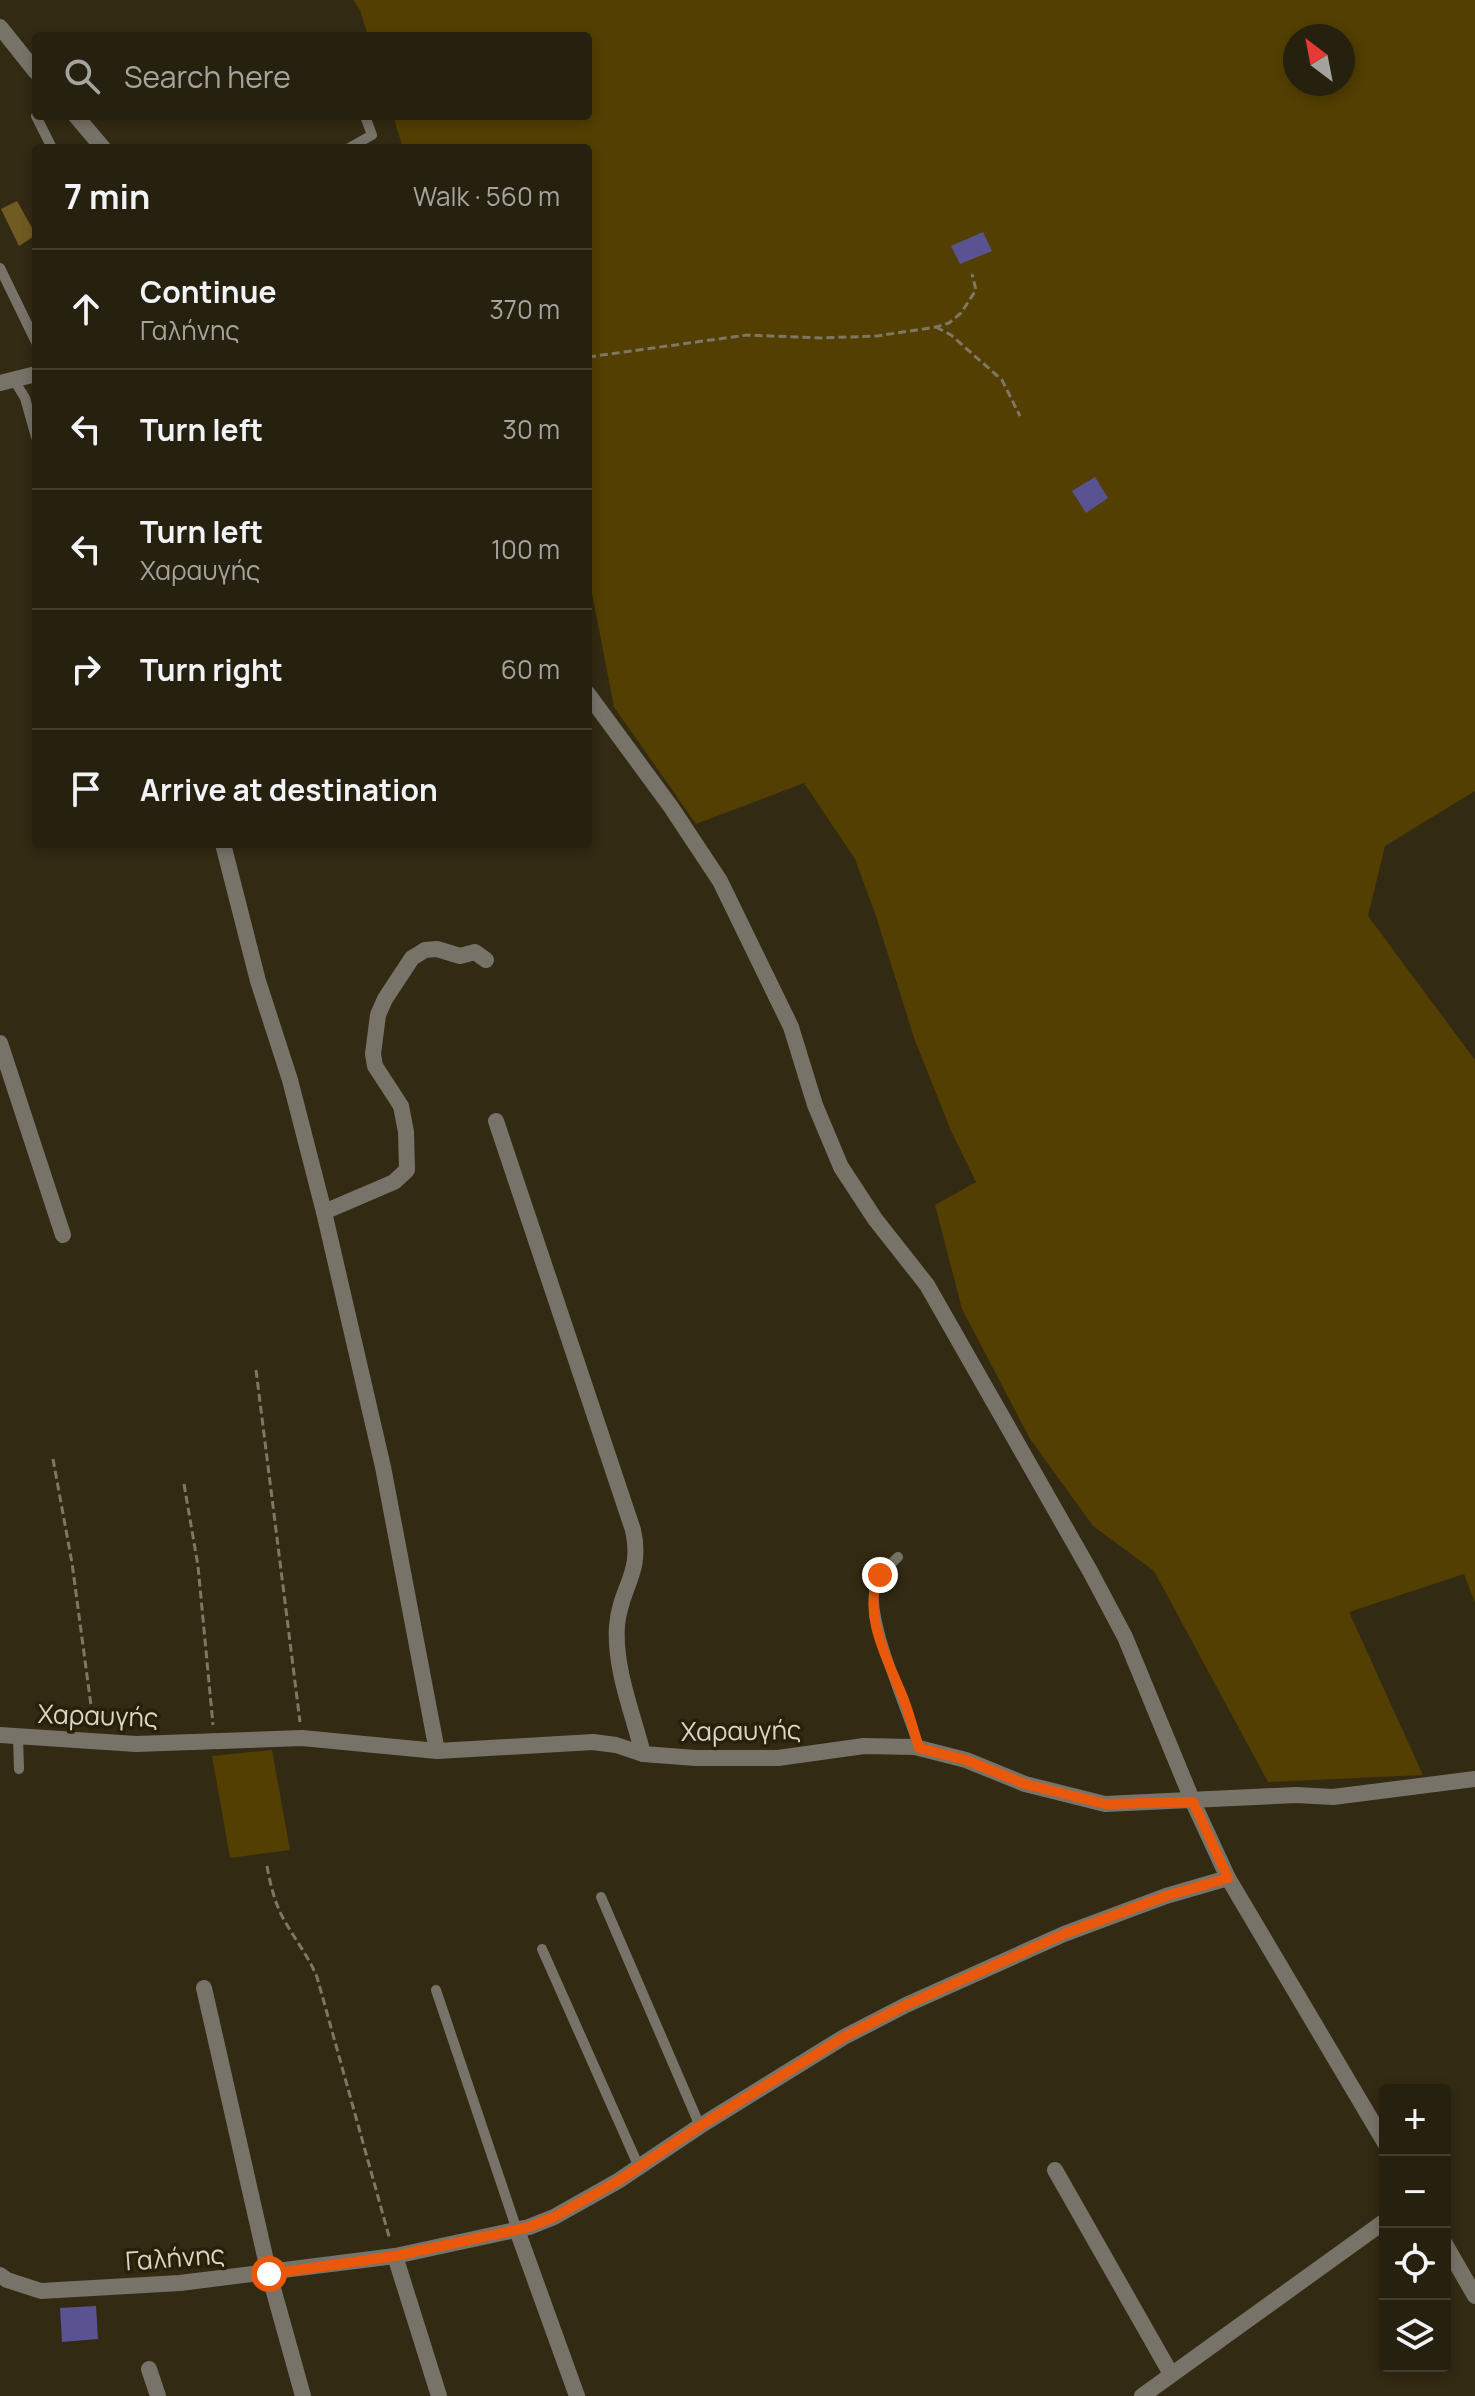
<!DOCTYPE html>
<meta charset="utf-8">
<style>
body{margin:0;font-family:Manrope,sans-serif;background:#2e2817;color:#f1f3f6}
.controls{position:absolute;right:24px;bottom:24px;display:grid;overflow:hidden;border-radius:8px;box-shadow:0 4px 12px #0003}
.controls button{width:72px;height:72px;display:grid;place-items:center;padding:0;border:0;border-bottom:2px solid #423e2e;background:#26200e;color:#f1f3f6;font:40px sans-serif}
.compass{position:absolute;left:1283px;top:24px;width:72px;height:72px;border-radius:50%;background:#26200e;box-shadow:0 4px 12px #0003;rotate:328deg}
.stop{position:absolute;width:24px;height:24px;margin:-18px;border:6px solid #ea580c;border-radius:50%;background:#fff}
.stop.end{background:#ea580c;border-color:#fff;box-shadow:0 2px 8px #0008}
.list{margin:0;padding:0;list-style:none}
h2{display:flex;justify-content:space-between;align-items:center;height:104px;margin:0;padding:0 32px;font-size:34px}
h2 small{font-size:26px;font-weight:400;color:#a4a39e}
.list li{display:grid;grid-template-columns:52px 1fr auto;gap:24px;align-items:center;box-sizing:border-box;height:120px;padding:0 32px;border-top:2px solid #423e2e}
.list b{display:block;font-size:30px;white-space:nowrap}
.list p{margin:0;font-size:26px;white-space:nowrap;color:#a4a39e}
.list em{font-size:26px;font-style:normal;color:#a4a39e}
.icon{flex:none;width:44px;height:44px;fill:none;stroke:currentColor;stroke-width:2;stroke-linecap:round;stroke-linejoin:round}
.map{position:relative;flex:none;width:1475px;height:2396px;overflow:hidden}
.search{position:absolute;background:#26200e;box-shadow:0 4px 12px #0003;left:32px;top:32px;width:560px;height:88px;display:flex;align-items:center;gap:20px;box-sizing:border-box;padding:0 28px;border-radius:8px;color:#a4a39e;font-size:30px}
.panel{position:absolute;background:#26200e;box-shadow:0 4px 12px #0003;left:32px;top:144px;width:560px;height:704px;border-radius:8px}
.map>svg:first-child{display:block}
</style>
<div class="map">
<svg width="1475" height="2396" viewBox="0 0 1475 2396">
<rect width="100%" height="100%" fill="#332a13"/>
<g fill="#523f01" fill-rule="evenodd">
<path d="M353 0H1475V791L1385 846 1368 916 1475 1060V1603L1464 1574 1349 1612 1423 1775 1268 1782 1154 1571 1093 1526 1030 1439 962 1309 935 1205 976 1182 951 1131 914 1038 876 916 855 859 804 783 696 824 614 707 588 573V148H403L393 116H588V36H368L360 10ZM1295 36H1343V84H1295Z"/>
<path d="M272 1750 290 1850 230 1858 212 1756Z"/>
</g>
<path fill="#705c22" d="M17 201 36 235 19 246 1 209Z"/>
<g fill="#5a5392">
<path d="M983 232 992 251 960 264 951 246Z"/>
<path d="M1095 477 1108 498 1086 513 1072 491Z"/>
<path d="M96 2306 98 2339 62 2342 60 2308Z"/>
</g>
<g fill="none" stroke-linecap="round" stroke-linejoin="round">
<g stroke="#7e7764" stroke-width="3" stroke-dasharray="8 4" stroke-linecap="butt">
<path d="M936 327 951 335 1002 380 1020 416"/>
<path d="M588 357 747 335 820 338 877 336 936 327 949 323 961 313 976 290 972 274"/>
<path d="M256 1370 300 1722"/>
<path d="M53 1459 72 1563 92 1713 90 1724"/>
<path d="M184 1484 198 1566 213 1725"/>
<path d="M267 1866C270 1883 274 1900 282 1916 293 1937 308 1955 317 1977L390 2240"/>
</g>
<g stroke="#777368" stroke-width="10">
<path d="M36 116 52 148"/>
<path d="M349 148 372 135 365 116"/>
<path d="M0 268 36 342"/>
<path d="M14 380 25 398 36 437"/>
<path d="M898 1557C890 1565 878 1574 875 1586 866 1618 908 1712 919 1748"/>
<path d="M18 1737 19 1769"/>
<path d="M601 1897 700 2126"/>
<path d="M542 1949 639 2167"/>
<path d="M436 1990 517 2230"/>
</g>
<g stroke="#777368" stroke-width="16">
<path d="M0 27 36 72"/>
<path d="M76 116 103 148"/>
<path d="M0 383 36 374"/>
<path d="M588 694 671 807 720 881 791 1027 815 1105 841 1167 875 1219 927 1285 1090 1571 1125 1637 1193 1802 1228 1878 1385 2143"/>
<path d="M223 844 258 981 290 1080 324 1212 383 1467 437 1751"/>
<path d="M0 1043 63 1235"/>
<path d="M496 1121 633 1530C643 1574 620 1587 617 1626 614 1668 633 1714 643 1754"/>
<path d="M324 1212 394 1182 407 1170 406 1132 401 1106 375 1066 373 1054 378 1015 385 999 412 958 425 950 437 949 460 956 475 952 486 960"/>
<path d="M0 1735 136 1744 302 1738 437 1751 593 1742 616 1745 643 1754 696 1758H778L864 1746 915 1747 966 1760 1025 1784 1105 1804 1296 1795 1333 1797 1475 1779"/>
<path d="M204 1988 269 2274 303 2396"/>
<path d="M1055 2170 1171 2374"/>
<path d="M517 2230 577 2396"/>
<path d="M1445 2244 1475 2296"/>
<path d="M395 2256 439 2396"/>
<path d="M0 2275 7 2280 41 2291 180 2283 395 2256 529 2227 554 2217 618 2181 700 2126 844 2037 906 2005 1064 1934 1166 1896 1228 1878"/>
<path d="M149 2369 158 2396"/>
<path d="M1142 2396 1385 2221"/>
</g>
</g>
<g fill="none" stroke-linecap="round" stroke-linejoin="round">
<path stroke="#ea580c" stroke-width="10" d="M269 2274 395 2256 529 2227 554 2217 618 2181 700 2126 844 2037 906 2005 1064 1934 1166 1896 1228 1878 1193 1802 1105 1804 1025 1784 966 1760 919 1748C914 1732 910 1716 904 1700 890 1664 860 1613 880 1575"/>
</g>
<g text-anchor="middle" stroke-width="7" stroke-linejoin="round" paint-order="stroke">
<g font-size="26" fill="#dad5c7" stroke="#292009">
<text transform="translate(98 1716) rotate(2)" y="9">Χαραυγής</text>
<text transform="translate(741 1731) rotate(-1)" y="9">Χαραυγής</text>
<text transform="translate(175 2258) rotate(-4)" y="9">Γαλήνης</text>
</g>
</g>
</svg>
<div class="controls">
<button>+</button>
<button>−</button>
<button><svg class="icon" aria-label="locate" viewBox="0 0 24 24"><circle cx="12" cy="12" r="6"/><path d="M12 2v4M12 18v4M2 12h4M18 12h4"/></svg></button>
<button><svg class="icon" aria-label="layers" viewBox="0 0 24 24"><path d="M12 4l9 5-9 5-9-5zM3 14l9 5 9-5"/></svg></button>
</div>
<svg class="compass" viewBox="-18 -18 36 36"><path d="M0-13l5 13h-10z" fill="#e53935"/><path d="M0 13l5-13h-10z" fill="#a4a39e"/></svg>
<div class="stop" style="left:269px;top:2274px"></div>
<div class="stop end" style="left:880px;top:1575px"></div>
<div class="search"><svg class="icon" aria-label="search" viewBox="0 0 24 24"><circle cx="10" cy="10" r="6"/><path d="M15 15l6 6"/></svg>Search here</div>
<section class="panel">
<h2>7 min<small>Walk · 560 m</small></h2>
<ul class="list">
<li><svg class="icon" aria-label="ahead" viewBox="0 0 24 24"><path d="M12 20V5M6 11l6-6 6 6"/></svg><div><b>Continue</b><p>Γαλήνης</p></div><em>370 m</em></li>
<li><svg class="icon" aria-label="left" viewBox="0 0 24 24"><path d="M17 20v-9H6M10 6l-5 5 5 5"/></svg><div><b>Turn left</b></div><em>30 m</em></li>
<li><svg class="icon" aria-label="left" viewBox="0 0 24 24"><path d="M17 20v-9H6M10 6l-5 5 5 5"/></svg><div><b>Turn left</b><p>Χαραυγής</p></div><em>100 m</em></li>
<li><svg class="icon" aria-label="right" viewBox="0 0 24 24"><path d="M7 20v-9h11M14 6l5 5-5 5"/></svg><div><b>Turn right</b></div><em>60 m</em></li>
<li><svg class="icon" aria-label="arrive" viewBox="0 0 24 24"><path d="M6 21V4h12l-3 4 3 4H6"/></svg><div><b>Arrive at destination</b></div></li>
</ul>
</section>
</div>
